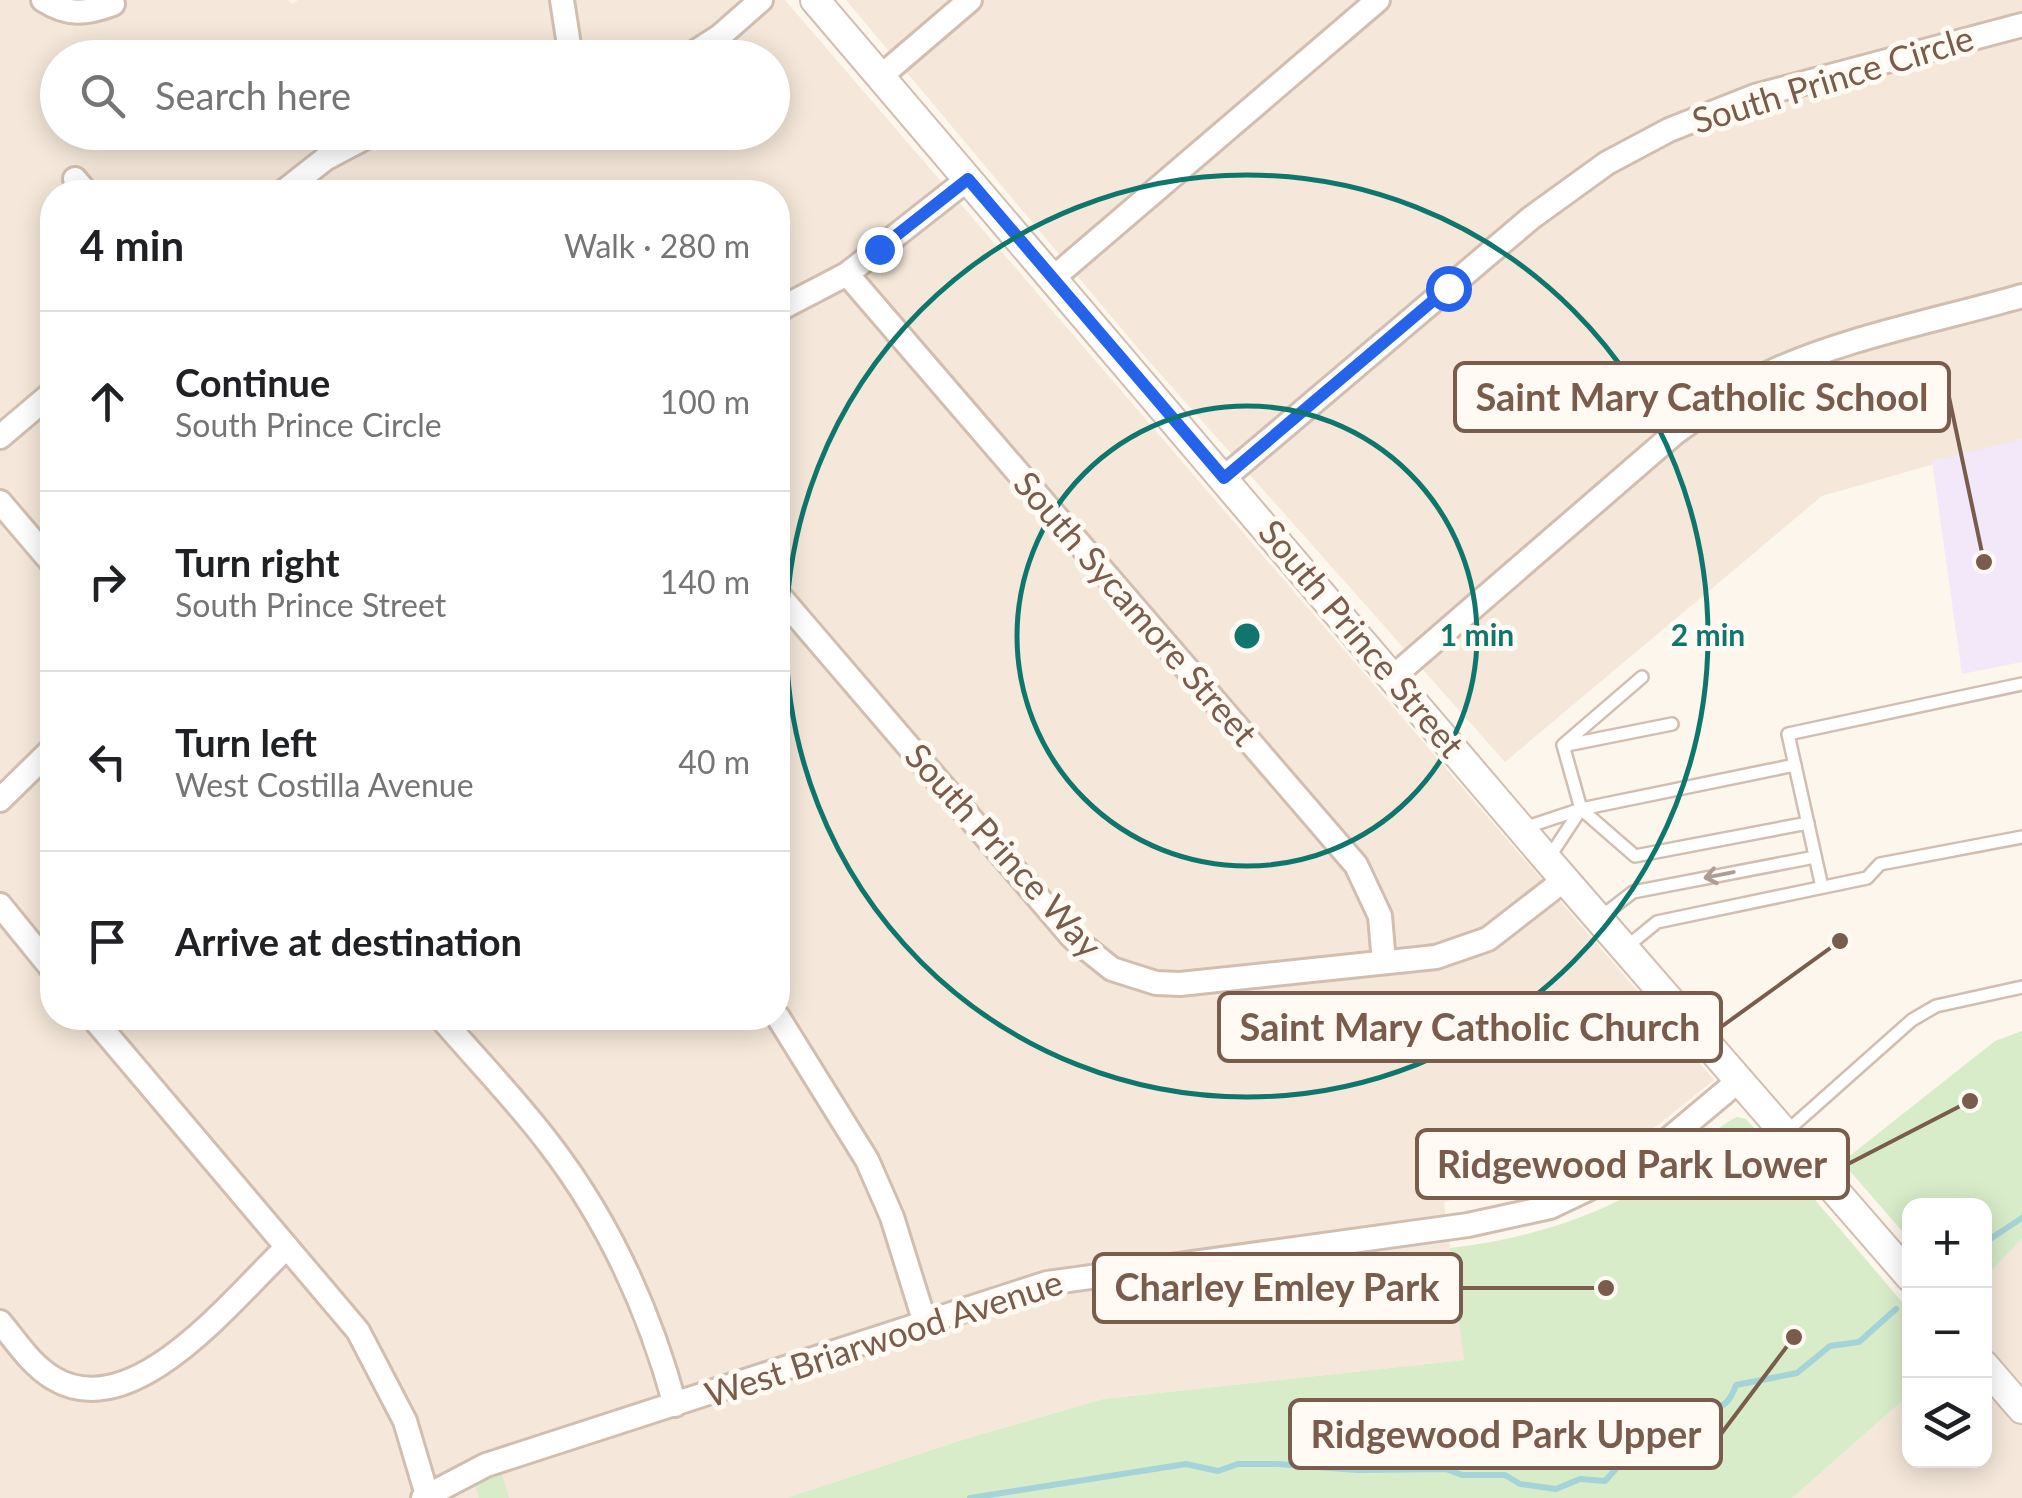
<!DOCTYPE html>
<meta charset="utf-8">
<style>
body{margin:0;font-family:Lato,sans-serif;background:#f2f2f2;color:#202124}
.controls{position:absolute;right:30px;bottom:30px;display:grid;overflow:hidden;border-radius:20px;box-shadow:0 5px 25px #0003}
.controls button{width:90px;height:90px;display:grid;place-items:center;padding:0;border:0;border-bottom:2px solid #e0e0e0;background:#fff;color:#202124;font:50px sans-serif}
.stop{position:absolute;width:30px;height:30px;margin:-22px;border:8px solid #2563eb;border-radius:50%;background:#fff}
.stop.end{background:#2563eb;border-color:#fff;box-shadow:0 2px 10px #0008}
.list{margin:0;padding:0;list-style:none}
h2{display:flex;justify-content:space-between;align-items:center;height:130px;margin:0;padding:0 40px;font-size:42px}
h2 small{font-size:32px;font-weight:400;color:#757577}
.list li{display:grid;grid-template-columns:65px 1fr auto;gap:30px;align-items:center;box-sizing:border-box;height:180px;padding:0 40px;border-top:2px solid #e0e0e0}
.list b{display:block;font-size:38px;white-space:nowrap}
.list p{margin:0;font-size:32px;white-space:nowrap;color:#757577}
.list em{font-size:32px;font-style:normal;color:#757577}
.icon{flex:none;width:55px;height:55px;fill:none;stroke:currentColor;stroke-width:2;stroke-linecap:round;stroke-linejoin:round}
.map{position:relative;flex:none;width:2022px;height:1498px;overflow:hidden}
.search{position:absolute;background:#fff;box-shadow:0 5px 25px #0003;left:40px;top:40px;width:750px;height:110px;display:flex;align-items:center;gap:25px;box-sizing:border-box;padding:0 35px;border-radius:55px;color:#757577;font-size:38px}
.panel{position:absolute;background:#fff;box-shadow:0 5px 25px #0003;left:40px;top:180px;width:750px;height:850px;border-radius:40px}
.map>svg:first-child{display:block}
</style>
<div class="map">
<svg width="2022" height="1498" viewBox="0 0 2022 1498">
<rect width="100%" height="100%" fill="#fdf6ec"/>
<g fill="#f5e8da" fill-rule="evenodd">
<path d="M0 0H288L292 4 298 0H785L1714 1080 1619 1156 1444 1202 1465 1360 1103 1399 965 1439 786 1498H0ZM58 58H772V132H58ZM52 192H778V1018H52Z"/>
<path d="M846 0H2022V439L1822 496 1505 762 1147 359Z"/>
<path d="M2022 1239V1498H1792L1909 1395 1910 1460H1984L1985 1277Z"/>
</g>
<path fill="#f3e8fa" d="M2022 439V662L1962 674 1932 461Z"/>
<g fill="#d8ecc9">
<path d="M2022 1031V1239L1985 1277 1984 1206H1910L1909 1239 1842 1162 1995 1041Z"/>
<path d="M1737 1117 1746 1119 1909 1310V1395L1792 1498H786L965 1439 1103 1399 1464 1360 1450 1248C1533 1239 1614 1212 1683 1162 1701 1148 1716 1126 1737 1117Z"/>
<path d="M501 1472 509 1498H479L474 1482Z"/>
</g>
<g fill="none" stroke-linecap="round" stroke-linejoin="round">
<g stroke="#a5d3da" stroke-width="6">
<path d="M1984 1243 2022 1218"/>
<path d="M970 1498 1186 1464 1218 1471 1238 1464H1277L1357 1470 1446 1469 1462 1475H1505L1520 1484 1556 1489 1580 1479 1605 1481 1651 1430 1700 1402 1706 1410C1724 1408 1730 1402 1736 1385L1797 1373 1830 1346 1859 1342 1896 1309"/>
</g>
<defs>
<g id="service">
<path d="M1642 677 1563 745 1581 809 1635 856 1808 823"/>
<path d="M1567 745 1672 724"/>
<path d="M1521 829 1581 809 1795 765"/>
<path d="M1548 859 1581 809"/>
<path d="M1822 887 1788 734 2022 684"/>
<path d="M1598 919 1633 892 1815 857"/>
<path d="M1624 949 1657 922 1867 878 1880 864 2022 837"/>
<path d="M1787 1131 1912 1020 1936 1006 2022 987"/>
</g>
<g id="minor">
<path d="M43 0C68 16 86 14 113 4"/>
<path d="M562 0 571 58"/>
<path d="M686 58 720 36 761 0"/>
<path d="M880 77 970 0"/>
<path d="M75 179 86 192"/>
<path d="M283 192 325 159 376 132"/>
<path d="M847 274 1356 865 1380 916 1384 962"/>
<path d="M1052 279 1378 0"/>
<path d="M778 310 847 274 968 179"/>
<path d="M0 437 52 393"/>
<path d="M1224 478 1531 218 1607 163 1669 130 1755 96 2022 25"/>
<path d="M0 502 52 563"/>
<path d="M778 594 1072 937 1112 969 1156 983 1180 984 1436 957 1488 939 1564 880"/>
<path d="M1394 676 1675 433C1705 412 1733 391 1765 375 1838 339 1943 319 2022 296"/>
<path d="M0 800 52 749"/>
<path d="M0 905 52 969"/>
<path d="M778 1017 867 1160 892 1217 925 1323"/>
<path d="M93 1018 358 1331 405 1421 427 1495"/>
<path d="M441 1018C477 1060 517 1101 550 1145 609 1222 650 1313 675 1405"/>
<path d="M0 1322C16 1341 31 1365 53 1378 133 1427 233 1298 286 1248"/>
<path d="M423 1498 486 1465 1047 1283 1468 1225 1550 1207 1638 1165 1737 1082"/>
</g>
<g id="tertiary">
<path d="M815 0 1545 857 1910 1277"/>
<path d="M1984 1365 2022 1409"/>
</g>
</defs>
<use href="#service" stroke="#d1beb0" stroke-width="16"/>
<use href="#minor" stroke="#d1beb0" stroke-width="28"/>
<use href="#tertiary" stroke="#d1beb0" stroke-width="32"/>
<use href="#service" stroke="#fff" stroke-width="11"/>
<use href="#minor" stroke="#fff" stroke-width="22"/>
<use href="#tertiary" stroke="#fff" stroke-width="28"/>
</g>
<defs><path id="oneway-shaft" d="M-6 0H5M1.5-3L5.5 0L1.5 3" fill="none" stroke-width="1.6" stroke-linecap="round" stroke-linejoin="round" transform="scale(2.5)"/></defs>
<use stroke="#af9d94" href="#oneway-shaft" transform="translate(1719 875) rotate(169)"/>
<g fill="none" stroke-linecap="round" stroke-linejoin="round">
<path stroke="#2563eb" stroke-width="12" d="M879 249 968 179 1224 478 1448 288"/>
</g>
<g fill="none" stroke="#0f766e" stroke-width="5">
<circle cx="1247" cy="636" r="230"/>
<circle cx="1247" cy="636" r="461"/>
</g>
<g text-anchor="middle" stroke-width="10" stroke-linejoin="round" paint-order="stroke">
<g font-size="35" fill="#7a5c4d" stroke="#fffaf3">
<text transform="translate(1833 80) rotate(-17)" y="12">South Prince Circle</text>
<text transform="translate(1135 609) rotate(49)" y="12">South Sycamore Street</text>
<text transform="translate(1361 639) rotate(50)" y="12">South Prince Street</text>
<text transform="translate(1003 851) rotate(48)" y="12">South Prince Way</text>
<text transform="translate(884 1339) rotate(-18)" y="12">West Briarwood Avenue</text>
</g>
</g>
<circle cx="1247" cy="636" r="15" fill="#0f766e" stroke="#fffaf3" stroke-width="5"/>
<g font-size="30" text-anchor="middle" font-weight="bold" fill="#0f766e" stroke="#fffaf3" stroke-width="10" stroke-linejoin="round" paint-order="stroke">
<text x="1477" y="646">1 min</text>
<text x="1708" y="646">2 min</text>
</g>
<path fill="none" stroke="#7a5c4d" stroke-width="4" d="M1984 562L1949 397M1840 941L1721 1027M1970 1101L1848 1164M1606 1288L1461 1288M1794 1337L1721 1434"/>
<g fill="#7a5c4d" stroke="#fffaf3" stroke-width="4">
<circle cx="1984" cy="562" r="10"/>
<circle cx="1840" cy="941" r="10"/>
<circle cx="1970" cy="1101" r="10"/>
<circle cx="1606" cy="1288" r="10"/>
<circle cx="1794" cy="1337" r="10"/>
</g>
<g fill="#fffaf3" stroke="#7a5c4d" stroke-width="4">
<rect x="1455" y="363" width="494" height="68" rx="10"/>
<rect x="1219" y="993" width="502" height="68" rx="10"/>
<rect x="1417" y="1130" width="431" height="68" rx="10"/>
<rect x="1094" y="1254" width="367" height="68" rx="10"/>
<rect x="1290" y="1400" width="431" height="68" rx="10"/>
</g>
<g font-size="38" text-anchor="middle" font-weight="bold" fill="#7a5c4d">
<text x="1702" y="411">Saint Mary Catholic School</text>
<text x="1470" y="1041">Saint Mary Catholic Church</text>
<text x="1632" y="1178">Ridgewood Park Lower</text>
<text x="1277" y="1301">Charley Emley Park</text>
<text x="1506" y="1448">Ridgewood Park Upper</text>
</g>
</svg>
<div class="controls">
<button>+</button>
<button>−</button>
<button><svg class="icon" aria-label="layers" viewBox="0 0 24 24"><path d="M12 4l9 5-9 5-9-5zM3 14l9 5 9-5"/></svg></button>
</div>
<div class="stop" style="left:1448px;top:288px"></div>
<div class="stop end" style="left:879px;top:249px"></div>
<div class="search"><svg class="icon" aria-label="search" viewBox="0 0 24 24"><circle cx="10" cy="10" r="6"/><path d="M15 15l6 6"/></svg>Search here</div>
<section class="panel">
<h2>4 min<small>Walk · 280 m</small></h2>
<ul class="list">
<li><svg class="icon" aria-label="ahead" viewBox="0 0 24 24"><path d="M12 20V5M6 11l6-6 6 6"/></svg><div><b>Continue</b><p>South Prince Circle</p></div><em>100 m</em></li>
<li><svg class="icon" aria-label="right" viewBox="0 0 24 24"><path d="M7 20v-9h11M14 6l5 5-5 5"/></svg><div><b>Turn right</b><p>South Prince Street</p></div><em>140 m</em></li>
<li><svg class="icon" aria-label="left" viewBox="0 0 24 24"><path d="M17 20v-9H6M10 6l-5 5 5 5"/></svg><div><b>Turn left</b><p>West Costilla Avenue</p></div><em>40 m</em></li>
<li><svg class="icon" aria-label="arrive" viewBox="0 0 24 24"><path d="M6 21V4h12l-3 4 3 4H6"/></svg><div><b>Arrive at destination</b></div></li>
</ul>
</section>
</div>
